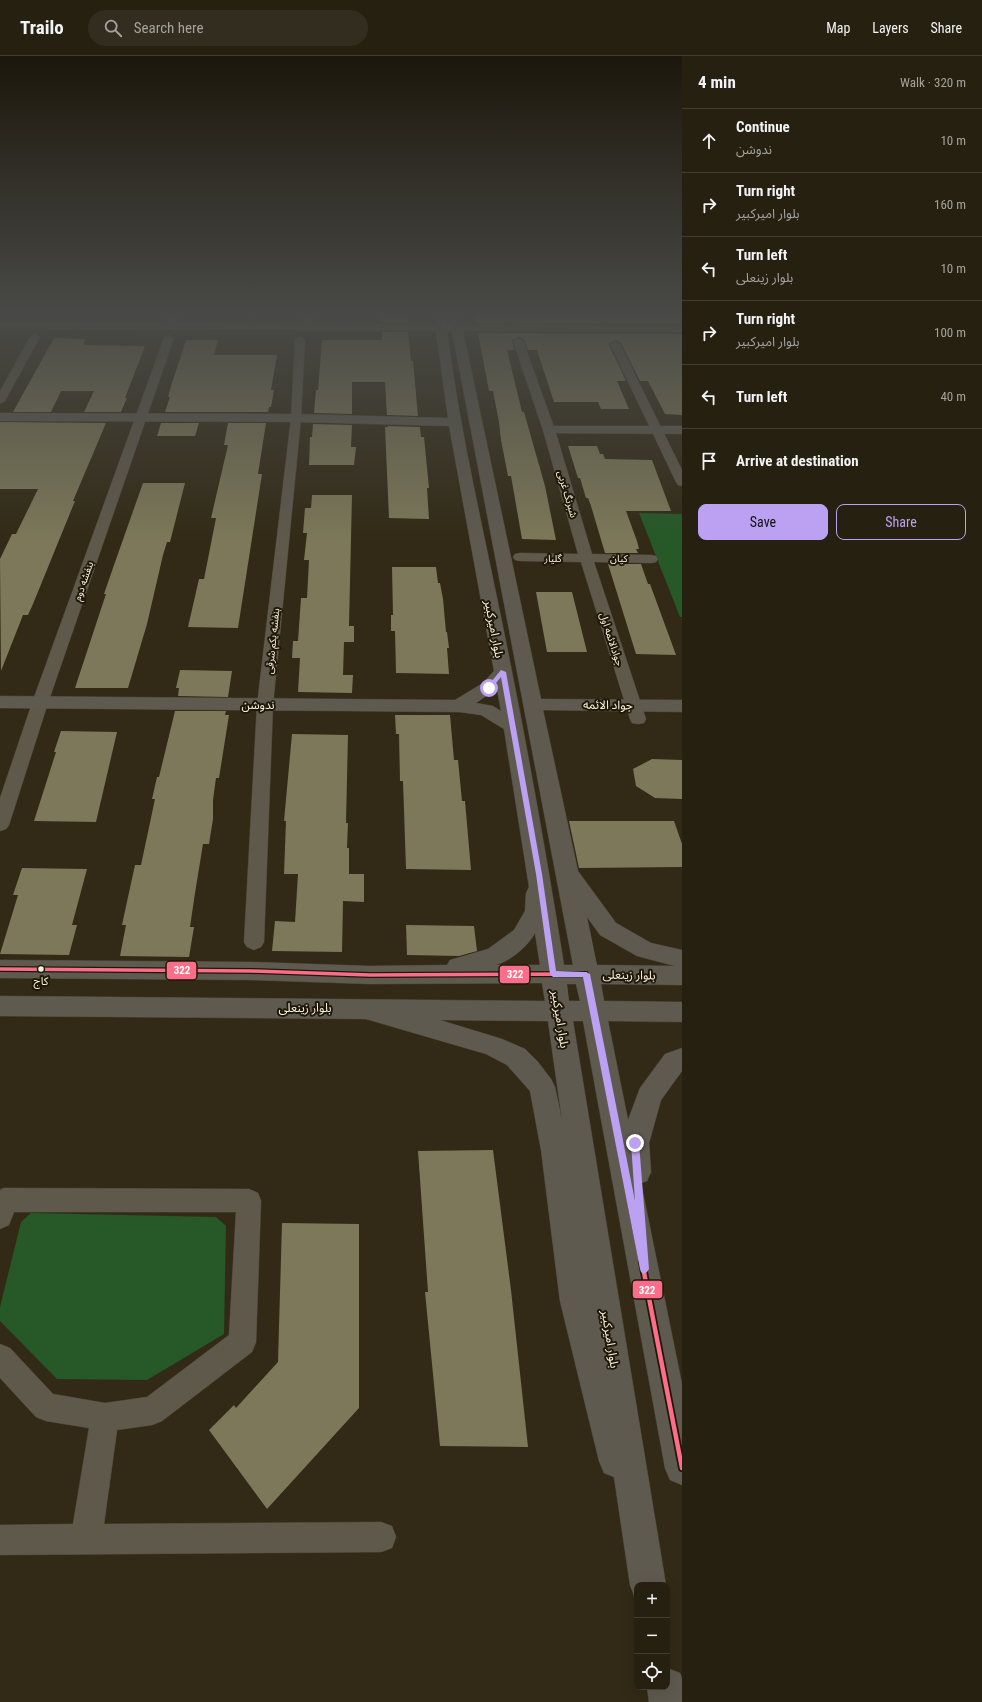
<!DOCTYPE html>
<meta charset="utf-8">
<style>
body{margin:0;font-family:"Roboto Condensed","Noto Sans Arabic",sans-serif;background:#322d1e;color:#f1f3f6}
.controls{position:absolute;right:12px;bottom:12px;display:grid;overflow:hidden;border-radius:8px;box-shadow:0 4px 16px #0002}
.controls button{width:36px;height:36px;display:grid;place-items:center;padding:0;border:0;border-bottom:1px solid #423e30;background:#262010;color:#f1f3f6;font:20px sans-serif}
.stop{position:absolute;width:12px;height:12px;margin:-9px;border:3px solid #bca0f2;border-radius:50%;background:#fff}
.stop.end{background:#bca0f2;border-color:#fff;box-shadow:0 1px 4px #0008}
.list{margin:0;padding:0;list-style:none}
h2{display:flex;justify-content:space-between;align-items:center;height:52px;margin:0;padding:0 16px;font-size:17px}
h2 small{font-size:13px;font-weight:400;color:#a4a39f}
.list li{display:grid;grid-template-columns:26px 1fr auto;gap:12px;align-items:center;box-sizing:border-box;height:64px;padding:0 16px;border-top:1px solid #423e30}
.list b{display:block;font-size:15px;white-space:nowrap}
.list p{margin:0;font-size:13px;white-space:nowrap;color:#a4a39f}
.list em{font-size:13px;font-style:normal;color:#a4a39f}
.actions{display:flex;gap:8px;padding:12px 16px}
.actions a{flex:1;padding:9px 0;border:1px solid #bca0f2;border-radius:8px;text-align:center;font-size:14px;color:#bca0f2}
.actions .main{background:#bca0f2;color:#111}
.icon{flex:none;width:22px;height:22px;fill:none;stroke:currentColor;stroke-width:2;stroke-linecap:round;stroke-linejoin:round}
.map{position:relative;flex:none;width:682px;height:1646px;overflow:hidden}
header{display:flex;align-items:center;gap:24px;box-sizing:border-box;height:56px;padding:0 20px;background:#262010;border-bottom:1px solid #423e30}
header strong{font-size:19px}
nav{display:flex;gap:22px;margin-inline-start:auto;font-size:14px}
.search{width:280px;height:36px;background:#322d1e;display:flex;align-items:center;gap:10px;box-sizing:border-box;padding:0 14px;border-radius:22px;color:#a4a39f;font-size:15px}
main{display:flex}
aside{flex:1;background:#262010}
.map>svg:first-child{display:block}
</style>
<header>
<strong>Trailo</strong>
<div class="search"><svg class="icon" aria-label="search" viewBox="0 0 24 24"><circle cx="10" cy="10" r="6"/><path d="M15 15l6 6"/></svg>Search here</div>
<nav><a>Map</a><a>Layers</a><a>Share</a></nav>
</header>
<main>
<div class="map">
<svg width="682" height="1646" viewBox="0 0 682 1646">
<rect width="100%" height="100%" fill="#322a16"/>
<g fill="#265927">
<path d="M639 457 682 458V561H680Z"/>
<path d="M31 1157 216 1161 226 1170 224 1278 147 1324 57 1323 0 1265V1251L21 1166Z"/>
</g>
<g fill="#7d7859">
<path d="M381 257H406L407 266H382Z"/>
<path d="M474 257H506L509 267H476Z"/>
<path d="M517 257H553L555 260H596L599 266 603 267 609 263 608 260H677L682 268 520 267Z"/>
<path d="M382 276H408L411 305H413L418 360 387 359 385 326H352V358L314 357 316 334H318L322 284H382Z"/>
<path d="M478 277 682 278V359L665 358 648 325H640L621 287 616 284 609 287V289L626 325H617L629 353H601L598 346H554L537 294H528L524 284 519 281 512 284 514 294H507L522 356H524L545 430 556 484 522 483 511 420H508L501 384 499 366 493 335H489Z"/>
<path d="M54 282 86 283 83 289 145 290 125 342H127L121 356H84L94 335H61L51 356H13Z"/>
<path d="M186 284H218L214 299H277L271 334H274L271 351H269L268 356H165L170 341H168L172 327Z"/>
<path d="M0 366 106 367 73 445H75L33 548 28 559H23L1 615 0 503 12 478H16L38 433H0Z"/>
<path d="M161 367H199L195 380H157Z"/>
<path d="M228 367H266L258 418H262L238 572 188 571 199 523H204L216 462H211L228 389H224Z"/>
<path d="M313 368 352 369 351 391H356L354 409H309L310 381H312Z"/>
<path d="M388 370 420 371 421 381H424L429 432H427L429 463 389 462 385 371H388Z"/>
<path d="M568 390H597L600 398H603L605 403 652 404 671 455H626L637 485 639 493H636L638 497H605L591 450 588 442H586L580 422H578Z"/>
<path d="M143 427H185L170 486H167L163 499 147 568 128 632H75L101 553 106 538H104L114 509Z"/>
<path d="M312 439H352L349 570H354V586H344L343 619H353L352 637 298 636 300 602H292L293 585H298L301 542H307L309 504H304L307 477H303L305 452H311Z"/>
<path d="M608 508H641L648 528H650L676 599 636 598Z"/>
<path d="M392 511H436L438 527H440L443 543 446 576H447L449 592H447L449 618 396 617 395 575H391V559H393Z"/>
<path d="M536 536H572L587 596H547Z"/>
<path d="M180 614 232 615 228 641 178 640 179 632H176Z"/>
<path d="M175 655H226L225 659H229L219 722H216L213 744V763L209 788H203L195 837 190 871H194L189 901 120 900 126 869H122L128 841 135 809H141L155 743H152L157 721H159Z"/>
<path d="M395 659H450L454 704H458L462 745H465L471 814 406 813 403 725H400L399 678H396Z"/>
<path d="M61 675 117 676 96 766 34 765 56 696H54Z"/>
<path d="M292 678 348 679 346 767H348L347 792H349V818H364V846L343 845 342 896 272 895 275 865 295 866 298 818H284L286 765H284Z"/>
<path d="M652 703 682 704V743L655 742 636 730 633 713Z"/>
<path d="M569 765H674L682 788V811L579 812Z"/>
<path d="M22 812 87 813 72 869H77L69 899 0 898 18 839H13Z"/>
<path d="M406 869 474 870 477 895 459 900 407 899Z"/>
<path d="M493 1094 511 1234 528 1391 440 1390 425 1236H428L418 1095Z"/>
<path d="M282 1167 359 1168V1352L267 1453 209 1374 234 1349 236 1352 278 1306Z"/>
</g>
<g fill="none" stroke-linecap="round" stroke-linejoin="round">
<defs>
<g id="street">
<path d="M169 257H178L174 270 169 273 164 270Z"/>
<path d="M303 257H313L310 273 307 274 302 271Z"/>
<path d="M507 257H515L519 266 517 268H511Z"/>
<path d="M596 257H604L608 263 603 266 600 265Z"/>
<path d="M35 278 40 281 5 345 0 348V335L30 281Z"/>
<path d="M169 279 174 282 48 647 9 769 6 773 0 775V742L32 647 164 282Z"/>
<path d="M300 281 305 284 301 362 273 649 264 886 261 891 254 894 247 891 244 886 257 649 291 362 295 284Z"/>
<path d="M518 282 523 285 555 374 592 498 651 499 656 500 658 503 656 506 651 507 594 506 646 663 644 667 638 668 632 667 630 663 581 506 520 505 515 504 513 501 515 498 520 497 578 498 543 374 513 285Z"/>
<path d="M615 285 620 288 682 414V430L678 429 676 426 610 288Z"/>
<path d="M4 1132 249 1133 258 1137 261 1145 256 1286 252 1296 162 1365 152 1369 117 1374 104 1468 381 1466 392 1470 396 1481 392 1492 381 1496 0 1499V1469L73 1468 89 1372 46 1365 36 1361 0 1322V1288L10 1292 53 1338 105 1347 147 1341 229 1279 236 1156H14L9 1169 0 1173V1134Z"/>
</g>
<g id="secondary">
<path d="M434 257H444L446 268H451L449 257H459L462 268 682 270V276L463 275 541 643 682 644V656L543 654 578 815 616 867 651 887 682 894V929L601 928 604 945 682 946V966L608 965 628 1064 640 1032 665 998 682 992V1015L661 1044 649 1087 651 1116 647 1125 641 1127 682 1328V1429L670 1424 665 1412 583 965H573L666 1529H637V1543L635 1542 630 1529 614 1421 604 1417 599 1405 560 1245 541 1094 530 1035 507 1009 486 998 366 963 0 960V940L545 945 542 927 370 928 252 924 0 922V904L252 906 370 910 447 909 450 904 488 893 514 874 525 855 526 837 529 831 504 673 481 659 459 656 0 652V640L455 644 483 627 494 615 449 370 296 366 0 365V357L296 358 448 362 436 275 0 272V266L435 268ZM447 275H452L573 909H564C546 796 526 683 503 571 483 472 460 375 447 275ZM497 633 501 655 493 650 476 647ZM587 861 600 879 637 900 675 910 597 909ZM535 877 540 909H496C512 904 528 890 535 877ZM567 928H576L580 945H569ZM440 964 548 965 562 1064 555 1031 551 1023 538 1006 525 993 502 983Z"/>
<path d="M549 370H682V378L544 377 543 374 544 371Z"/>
<path d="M667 1612 680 1617 682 1623V1646H649L647 1631H667Z"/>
</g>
</defs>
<use href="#street" stroke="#4a4435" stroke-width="1"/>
<use href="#secondary" stroke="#4a4435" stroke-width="1"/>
<use href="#street" fill="#5f594c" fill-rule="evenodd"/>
<use href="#secondary" fill="#5e5a50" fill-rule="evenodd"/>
<defs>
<path id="bus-1-far1" d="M0 913 252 915 370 919 586 918 642 1207"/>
<path id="bus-1" d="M642 1206 682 1412"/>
</defs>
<use href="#bus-1-far1" stroke="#1f1809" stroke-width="6"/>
<use href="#bus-1" stroke="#1f1809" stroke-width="8"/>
<use href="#bus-1-far1" stroke="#fb6d88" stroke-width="3.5"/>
<use href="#bus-1" stroke="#fb6d88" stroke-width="4.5"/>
</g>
<linearGradient id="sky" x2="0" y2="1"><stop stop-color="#1c170c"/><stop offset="0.53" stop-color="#494a47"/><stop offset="1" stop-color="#494a47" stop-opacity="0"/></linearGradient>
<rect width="682" height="487" fill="url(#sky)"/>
<path fill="#bca0f2" d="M501 614 506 616 542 818 556 915 586 916 590 918 635 1145 631 1087 635 1084 639 1087 649 1213 647 1216 644 1218 641 1216 640 1213 583 921H553L550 918 536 818 501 621 491 633 486 632Z"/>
<circle fill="#fdf4e0" stroke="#1f1809" stroke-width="1.5" cx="41" cy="913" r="3.5"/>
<g text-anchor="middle" stroke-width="4" stroke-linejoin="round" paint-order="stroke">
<g font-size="10" fill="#fdf4e0" stroke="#1f1809">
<text transform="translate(568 438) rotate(74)" y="4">شبرنگ غربی</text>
<text transform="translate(553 502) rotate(1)" y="4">گلیار</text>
<text transform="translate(619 502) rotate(1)" y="4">کیان</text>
<text transform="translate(83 525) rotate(-71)" y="4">بنفشه دوم</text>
<text transform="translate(612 583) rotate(72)" y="4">جوادالائمه اول</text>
<text transform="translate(272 585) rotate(-84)" y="4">بنفشه یکم شرقی</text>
</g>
<g font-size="11" fill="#fdf4e0" stroke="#1f1809">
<text x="41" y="929">کاج</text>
</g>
<g font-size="12" fill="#fdf4e0" stroke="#1f1809">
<text transform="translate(494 573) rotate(79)" y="4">بلوار امیرکبیر</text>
<text x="258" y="653">ندوشن</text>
<text transform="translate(608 649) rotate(1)" y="4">جواد الائمه</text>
<text transform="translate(629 919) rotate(1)" y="4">بلوار زینعلی</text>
<text x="305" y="956">بلوار زینعلی</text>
<text transform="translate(560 963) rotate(81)" y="4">بلوار امیرکبیر</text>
<text transform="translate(610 1283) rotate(81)" y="4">بلوار امیرکبیر</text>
</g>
</g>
<g stroke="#1f1809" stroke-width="1.5">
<rect x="166" y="905" width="31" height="19" rx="4" fill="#fb6d88"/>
<rect x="499" y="909" width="31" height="19" rx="4" fill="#fb6d88"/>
<rect x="632" y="1224" width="31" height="19" rx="4" fill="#fb6d88"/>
</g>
<g font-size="11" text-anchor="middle" font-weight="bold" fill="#fff">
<text x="182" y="918">322</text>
<text x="515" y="922">322</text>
<text x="647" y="1238">322</text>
</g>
</svg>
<div class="controls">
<button>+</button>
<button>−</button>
<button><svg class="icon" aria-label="locate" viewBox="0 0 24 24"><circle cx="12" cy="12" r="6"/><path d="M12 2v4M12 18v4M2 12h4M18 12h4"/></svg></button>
</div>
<div class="stop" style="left:489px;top:632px"></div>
<div class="stop end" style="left:635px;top:1087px"></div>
</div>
<aside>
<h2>4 min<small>Walk · 320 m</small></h2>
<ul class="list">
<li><svg class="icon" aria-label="ahead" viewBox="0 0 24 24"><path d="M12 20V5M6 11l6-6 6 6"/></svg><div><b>Continue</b><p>ندوشن</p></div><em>10 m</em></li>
<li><svg class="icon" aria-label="right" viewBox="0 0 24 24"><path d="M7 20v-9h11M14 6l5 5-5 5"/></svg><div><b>Turn right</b><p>بلوار امیرکبیر</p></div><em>160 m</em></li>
<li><svg class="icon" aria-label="left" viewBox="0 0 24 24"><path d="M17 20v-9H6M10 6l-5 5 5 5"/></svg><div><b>Turn left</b><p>بلوار زینعلی</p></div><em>10 m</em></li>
<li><svg class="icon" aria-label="right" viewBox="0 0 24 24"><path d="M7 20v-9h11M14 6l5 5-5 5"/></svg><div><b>Turn right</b><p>بلوار امیرکبیر</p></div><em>100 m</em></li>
<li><svg class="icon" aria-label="left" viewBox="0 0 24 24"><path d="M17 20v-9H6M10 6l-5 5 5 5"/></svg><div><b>Turn left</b></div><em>40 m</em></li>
<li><svg class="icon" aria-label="arrive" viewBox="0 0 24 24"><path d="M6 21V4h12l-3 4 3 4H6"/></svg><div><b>Arrive at destination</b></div></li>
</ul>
<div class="actions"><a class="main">Save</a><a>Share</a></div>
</aside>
</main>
